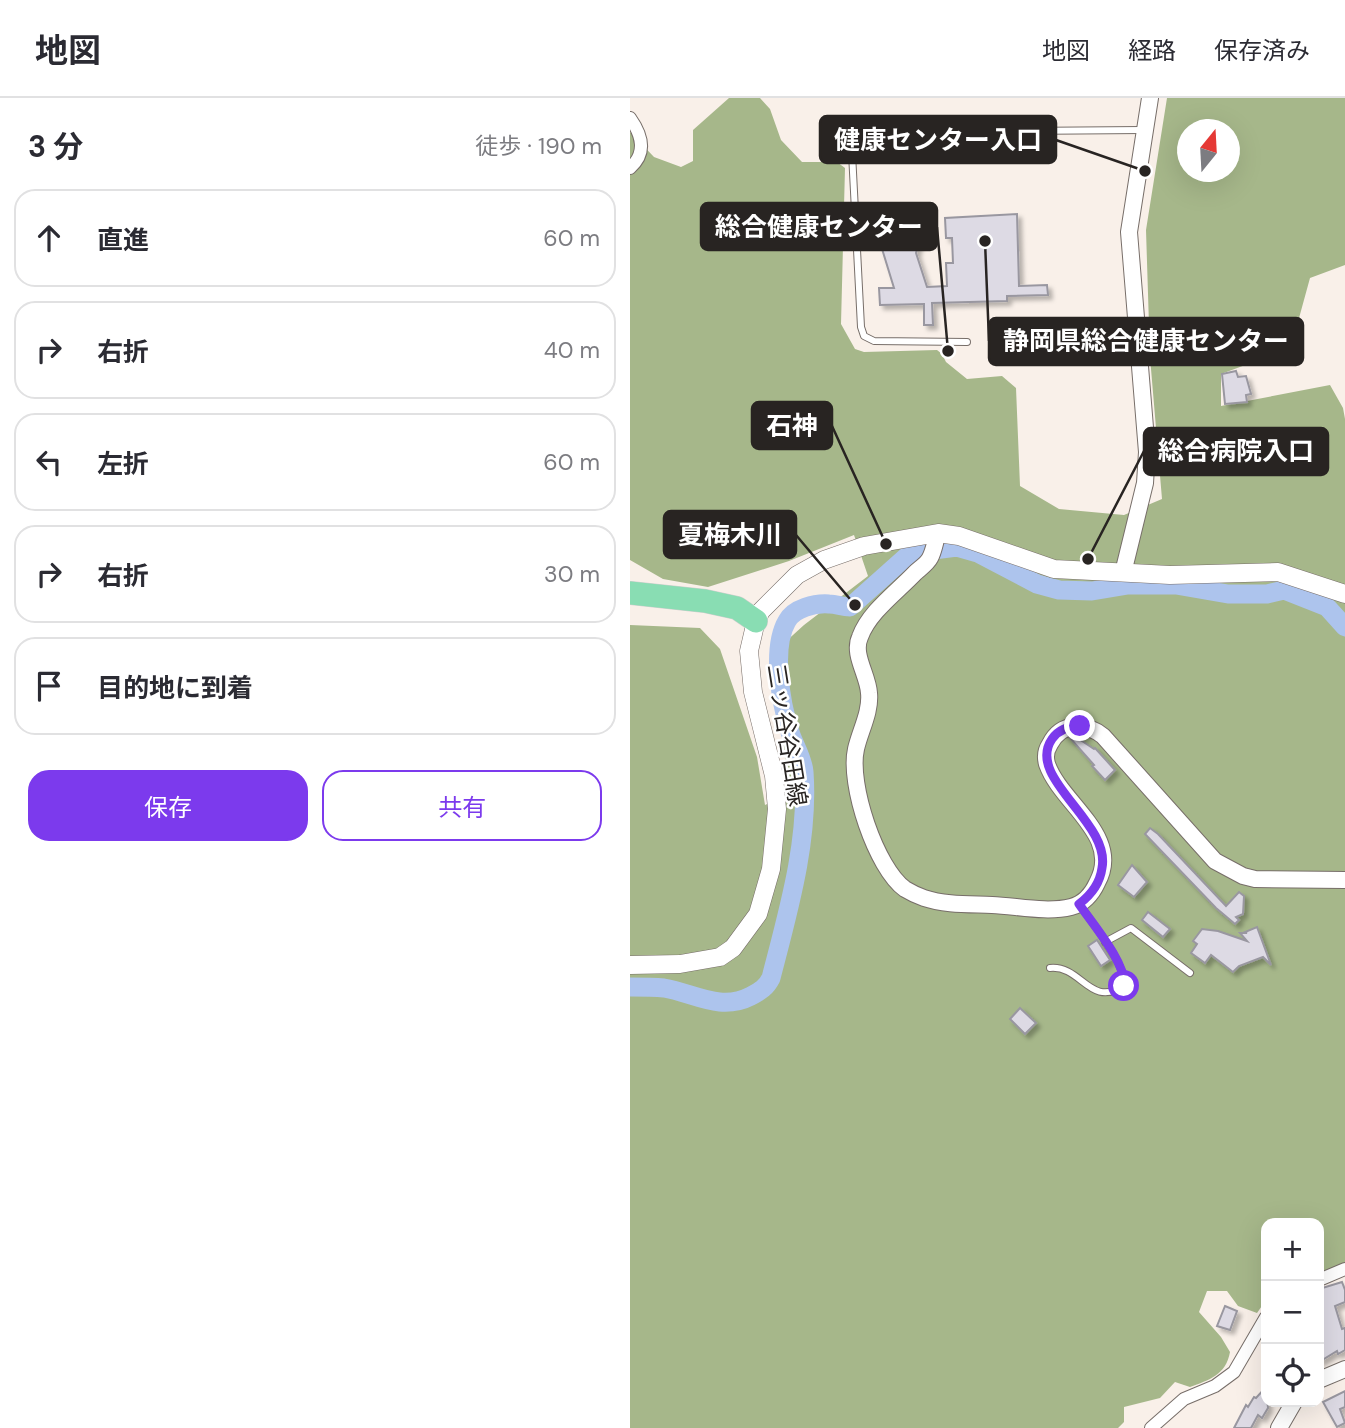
<!DOCTYPE html>
<html lang="ja">
<meta charset="utf-8">
<style>
body{margin:0;font-family:"DM Sans","Noto Sans JP",sans-serif;background:#f7f7f7;color:#2b2b33}
.controls{position:absolute;right:21px;bottom:21px;display:grid;overflow:hidden;border-radius:14px;box-shadow:0 7px 28px #0002}
.controls button{width:63px;height:63px;display:grid;place-items:center;padding:0;border:0;border-bottom:2px solid #e1e1e2;background:#fff;color:#2b2b33;font:35px sans-serif}
.compass{position:absolute;left:547px;top:21px;width:63px;height:63px;border-radius:50%;background:#fff;box-shadow:0 7px 28px #0002;rotate:18deg}
.stop{position:absolute;width:21px;height:21px;margin:-16px;border:5px solid #7c3aed;border-radius:50%;background:#fff}
.stop.end{background:#7c3aed;border-color:#fff;box-shadow:0 2px 7px #0008}
.list{margin:0;padding:0;list-style:none}
h2{display:flex;justify-content:space-between;align-items:center;height:91px;margin:0;padding:0 28px;font-size:30px}
h2 small{font-size:23px;font-weight:400;color:#7c7c81}
.list li{display:grid;grid-template-columns:46px 1fr auto;gap:21px;align-items:center;box-sizing:border-box;height:98px;margin:0 14px 14px;padding:0 14px;border:2px solid #e1e1e2;border-radius:21px}
.list b{display:block;font-size:26px;white-space:nowrap}
.list em{font-size:23px;font-style:normal;color:#7c7c81}
.actions{display:flex;gap:14px;padding:21px 28px}
.actions a{flex:1;padding:16px 0;border:2px solid #7c3aed;border-radius:21px;text-align:center;font-size:24px;color:#7c3aed}
.actions .main{background:#7c3aed;color:#fff}
.icon{flex:none;width:38px;height:38px;fill:none;stroke:currentColor;stroke-width:2;stroke-linecap:round;stroke-linejoin:round}
.map{position:relative;flex:none;width:715px;height:1330px;overflow:hidden}
header{display:flex;align-items:center;gap:42px;box-sizing:border-box;height:98px;padding:0 35px;background:#fff;border-bottom:2px solid #e1e1e2}
header strong{font-size:33px}
nav{display:flex;gap:38px;margin-inline-start:auto;font-size:24px}
main{display:flex}
aside{flex:1;background:#fff}
.map>svg:first-child{display:block}
</style>
<header>
<strong>地図</strong>
<nav><a>地図</a><a>経路</a><a>保存済み</a></nav>
</header>
<main>
<aside>
<h2>3 分<small>徒歩 · 190 m</small></h2>
<ul class="list">
<li><svg class="icon" aria-label="ahead" viewBox="0 0 24 24"><path d="M12 20V5M6 11l6-6 6 6"/></svg><div><b>直進</b></div><em>60 m</em></li>
<li><svg class="icon" aria-label="right" viewBox="0 0 24 24"><path d="M7 20v-9h11M14 6l5 5-5 5"/></svg><div><b>右折</b></div><em>40 m</em></li>
<li><svg class="icon" aria-label="left" viewBox="0 0 24 24"><path d="M17 20v-9H6M10 6l-5 5 5 5"/></svg><div><b>左折</b></div><em>60 m</em></li>
<li><svg class="icon" aria-label="right" viewBox="0 0 24 24"><path d="M7 20v-9h11M14 6l5 5-5 5"/></svg><div><b>右折</b></div><em>30 m</em></li>
<li><svg class="icon" aria-label="arrive" viewBox="0 0 24 24"><path d="M6 21V4h12l-3 4 3 4H6"/></svg><div><b>目的地に到着</b></div></li>
</ul>
<div class="actions"><a class="main">保存</a><a>共有</a></div>
</aside>
<div class="map">
<svg width="715" height="1330" viewBox="0 0 715 1330">
<defs>
<filter id="shadow"><feDropShadow dx="4" dy="4" stdDeviation="2" flood-color="#0004"/></filter>
</defs>
<rect width="100%" height="100%" fill="#f9f0e9"/>
<path fill="#a6b78a" fill-rule="evenodd" d="M99 0H130L140 11 151 42 172 64H207L215 70 211 226 225 251 234 254 307 252 312 256 316 264 337 281 372 278 386 290 390 388 429 411 494 417 532 401 520 259 516 132 537 0H715V167L680 180 663 242 637 259 591 276V308L700 287 713 310 715 321V1165L689 1175V1125H636V1202L627 1215 608 1208 597 1193H577L569 1214 591 1239 600 1254C596 1277 579 1282 560 1289L545 1284 530 1300 494 1309V1324L488 1330H0V527L70 530 90 551 127 659 135 707 160 695 141 557 174 527 238 478 224 437 159 463 78 489 33 481 0 462V34L24 59 51 69 63 63V32ZM558 32H600V74H558Z"/>
<g fill="none" stroke-linecap="round" stroke-linejoin="round">
<path stroke="#adc4ed" stroke-width="19" d="M0 889C11 889 23 889 34 890 64 895 90 914 121 898 130 893 136 890 141 880 158 814 179 743 174 674 173 660 164 647 160 634 151 606 141 550 157 523 164 510 185 505 199 506 207 506 212 509 220 509L276 459 288 454 327 449 348 455 407 486 429 492 462 493 498 487H546L598 496H637L654 492 697 509 715 529"/>
</g>
<g fill="#dddae4" stroke="#9997a0" stroke-width="2" filter="url(#shadow)">
<path d="M387 116 389 188 417 187 418 197 377 198V203L302 205 303 227H294V206L250 207 249 190H264L249 141 279 132V137L290 140 286 155 297 189 317 188 316 165H323L322 140H316L315 120Z"/>
<path d="M606 273 608 279 616 278 621 296 616 297 617 304 595 306 592 276Z"/>
<path d="M446 639 464 651 465 650 485 672 475 682 462 668 464 667 440 640Z"/>
<path d="M520 730 528 736 596 808 609 794 614 798 613 816 606 819 609 822 605 826 586 810 515 736Z"/>
<path d="M502 767 517 784 504 799 488 787Z"/>
<path d="M518 814 540 831 533 839 512 822Z"/>
<path d="M627 829 641 867 633 859 609 868 603 874 581 857 575 865 561 855 567 846 563 843 572 831 588 833 617 843 610 835H617L615 834Z"/>
<path d="M467 842 480 862 471 868 458 848Z"/>
<path d="M390 910 406 925 395 936 380 921Z"/>
<path d="M712 1184 715 1192V1204L705 1208 712 1231 715 1230V1252L708 1256 707 1253 689 1264V1191Z"/>
<path d="M595 1208 607 1213 600 1232 587 1228Z"/>
<path d="M636 1289 638 1310 632 1320 628 1317 621 1330H604L616 1307 618 1309 624 1299 626 1300Z"/>
<path d="M715 1293V1309L710 1311 715 1325 707 1329 693 1304Z"/>
</g>
<g fill="none" stroke-linecap="round" stroke-linejoin="round">
<defs>
<g id="service">
<path d="M337 244 244 243 234 238 231 229 222 55 228 40 244 34 513 32"/>
<path d="M475 844 501 830 560 875"/>
<path d="M420 870C452 867 459 910 494 888 496 865 463 827 450 807"/>
</g>
<g id="minor">
<path d="M0 20C12 37 17 55 0 70"/>
<path d="M689 1182 715 1171"/>
<path d="M521 1330 554 1301 585 1288 604 1274 636 1219"/>
</g>
<g id="tertiary">
<path d="M308 435C305 443 304 453 300 460 297 466 289 471 285 475 267 494 239 514 230 539 222 556 238 577 239 595 241 614 230 633 226 651 218 686 246 770 275 791 280 794 288 798 294 800 315 807 339 806 362 807 387 808 416 815 441 809 453 806 462 796 467 785 493 738 431 706 417 666 415 659 416 652 420 646 431 624 455 624 473 638L585 763 613 778 625 781 715 782"/>
<path d="M493 475 515 385 517 354 499 134 520 0"/>
<path d="M689 1282 715 1271"/>
<path d="M649 1330 664 1304"/>
</g>
<path id="secondary" d="M0 867 50 866 90 859 103 850 128 816 141 771 147 711 144 678 123 594 119 553 126 523 131 513 167 477 194 462 234 448 308 435 329 438 424 471 540 477 648 474 715 496"/>
<path id="motorway" d="M0 495 75 503 107 510 126 523"/>
</defs>
<use href="#service" stroke="#776e69" stroke-width="8"/>
<use href="#minor" stroke="#776e69" stroke-width="14"/>
<use href="#tertiary" stroke="#776e69" stroke-width="18"/>
<use href="#secondary" stroke="#776e69" stroke-width="19"/>
<use href="#motorway" stroke="#d0cfce" stroke-width="24"/>
<use href="#service" stroke="#fff" stroke-width="6"/>
<use href="#minor" stroke="#fff" stroke-width="12"/>
<use href="#tertiary" stroke="#fff" stroke-width="16"/>
<use href="#secondary" stroke="#fff" stroke-width="18"/>
<use href="#motorway" stroke="#89ddb3" stroke-width="23"/>
</g>
<g fill="none" stroke-linecap="round" stroke-linejoin="round">
<path stroke="#7c3aed" stroke-width="9" d="M450 628C439 628 429 631 422 641 395 680 481 724 472 770 470 785 461 797 449 806 462 825 497 866 494 888"/>
</g>
<g text-anchor="middle" stroke-width="5" stroke-linejoin="round" paint-order="stroke">
<g font-size="24" fill="#282422" stroke="#fff">
<text transform="translate(157 637) rotate(81)" y="8">三ッ谷谷田線</text>
</g>
</g>
<path fill="none" stroke="#282422" stroke-width="2.5" d="M515 73L426 42M318 253L307 129M355 143L359 243M256 446L202 328M458 461L514 353M225 507L166 437"/>
<g fill="#282422" stroke="#fff" stroke-width="2.5">
<circle cx="515" cy="73" r="7"/>
<circle cx="318" cy="253" r="7"/>
<circle cx="355" cy="143" r="7"/>
<circle cx="256" cy="446" r="7"/>
<circle cx="458" cy="461" r="7"/>
<circle cx="225" cy="507" r="7"/>
</g>
<g fill="#282422" stroke="#282422" stroke-width="2.5">
<rect x="190" y="18" width="236" height="47" rx="7"/>
<rect x="71" y="105" width="236" height="47" rx="7"/>
<rect x="359" y="220" width="314" height="47" rx="7"/>
<rect x="122" y="304" width="80" height="47" rx="7"/>
<rect x="514" y="330" width="184" height="47" rx="7"/>
<rect x="34" y="413" width="132" height="47" rx="7"/>
</g>
<g font-size="26" text-anchor="middle" font-weight="bold" fill="#fff">
<text x="308" y="51">健康センター入口</text>
<text x="189" y="138">総合健康センター</text>
<text x="516" y="252">静岡県総合健康センター</text>
<text x="162" y="337">石神</text>
<text x="606" y="362">総合病院入口</text>
<text x="100" y="446">夏梅木川</text>
</g>
</svg>
<div class="controls">
<button>+</button>
<button>−</button>
<button><svg class="icon" aria-label="locate" viewBox="0 0 24 24"><circle cx="12" cy="12" r="6"/><path d="M12 2v4M12 18v4M2 12h4M18 12h4"/></svg></button>
</div>
<svg class="compass" viewBox="-18 -18 36 36"><path d="M0-13l5 13h-10z" fill="#e53935"/><path d="M0 13l5-13h-10z" fill="#7c7c81"/></svg>
<div class="stop" style="left:494px;top:888px"></div>
<div class="stop end" style="left:450px;top:628px"></div>
</div>
</main>
